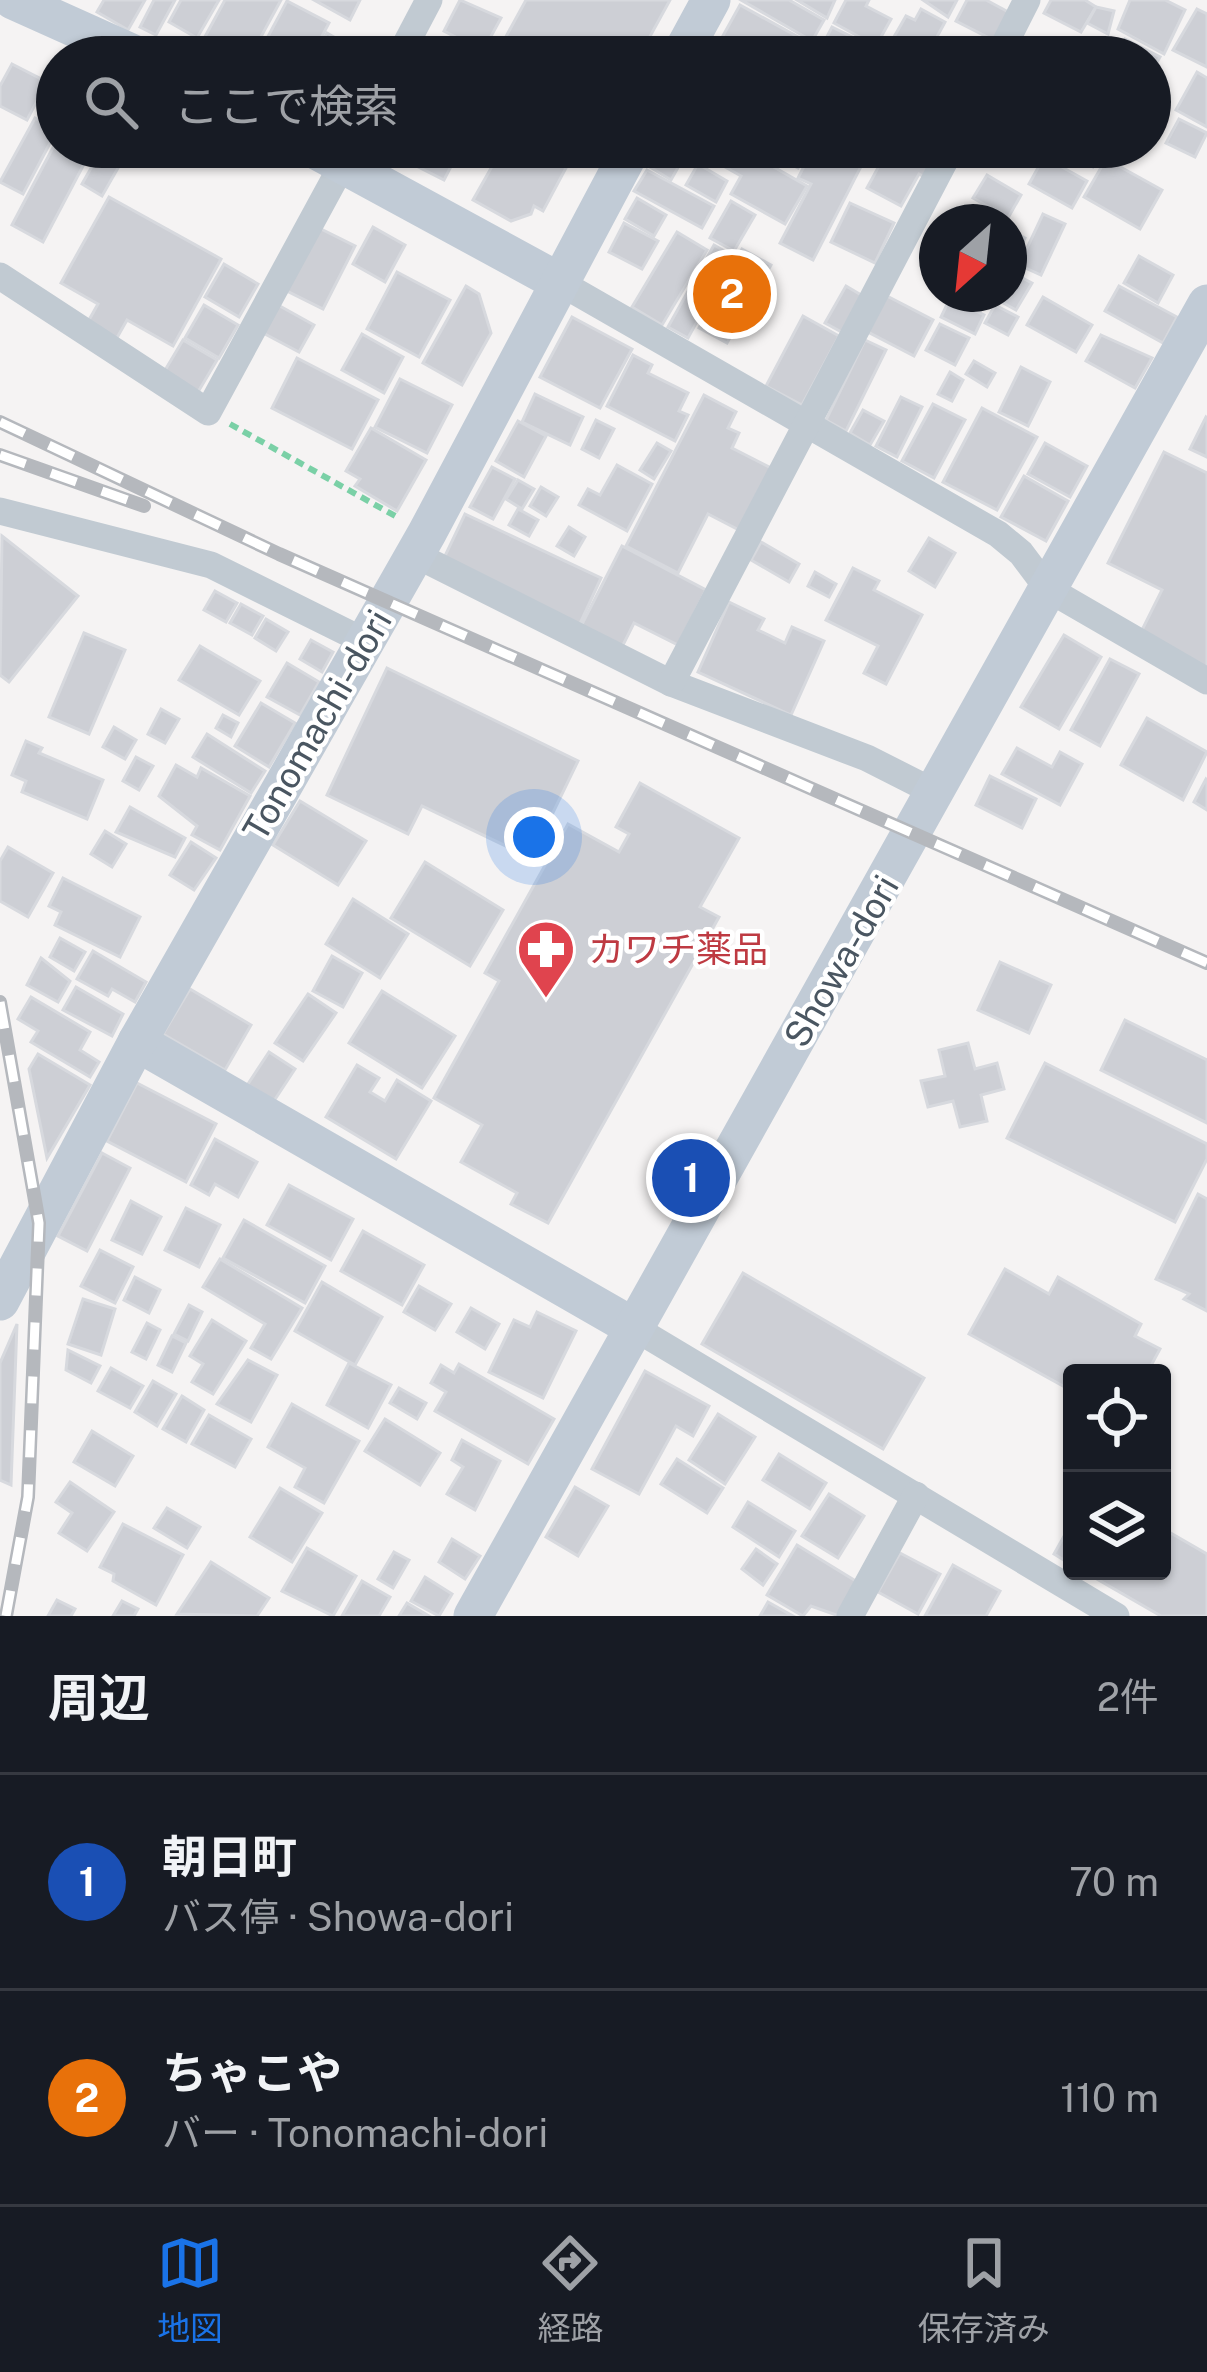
<!DOCTYPE html>
<html lang="ja">
<meta charset="utf-8">
<style>
body{margin:0;font-family:"Public Sans","Noto Sans JP",sans-serif;background:#20242c;color:#f1f3f6}
.controls{position:absolute;right:36px;bottom:36px;display:grid;overflow:hidden;border-radius:12px;box-shadow:0 3px 9px #0004}
.controls button{width:108px;height:108px;display:grid;place-items:center;padding:0;border:0;border-bottom:3px solid #363941;background:#171b24;color:#f1f3f6;font:60px sans-serif}
.compass{position:absolute;left:919px;top:204px;width:108px;height:108px;border-radius:50%;background:#171b24;box-shadow:0 3px 9px #0004;rotate:207deg}
.you{position:absolute;left:534px;top:837px;width:42px;height:42px;margin:-30px;border:9px solid #fff;border-radius:50%;background:#1a73e8;box-shadow:0 0 0 18px #1a73e833}
.badge{display:grid;place-items:center;width:78px;height:78px;border-radius:50%;background:#1a73e8;color:#fff;font-size:39px;font-weight:700}
.pin{position:absolute;translate:-50% -50%;border:6px solid #fff;box-shadow:0 3px 12px #0006}
.list{margin:0;padding:0;list-style:none}
h2{display:flex;justify-content:space-between;align-items:center;height:156px;margin:0;padding:0 48px;font-size:51px}
h2 small{font-size:39px;font-weight:400;color:#9ea1a6}
.list li{display:grid;grid-template-columns:78px 1fr auto;gap:36px;align-items:center;box-sizing:border-box;height:216px;padding:0 48px;border-top:3px solid #363941}
.list b{display:block;font-size:45px;white-space:nowrap}
.list p{margin:0;font-size:39px;white-space:nowrap;color:#9ea1a6}
.list em{font-size:39px;font-style:normal;color:#9ea1a6}
.icon{flex:none;width:66px;height:66px;fill:none;stroke:currentColor;stroke-width:2;stroke-linecap:round;stroke-linejoin:round}
.map{position:relative;flex:none;width:1207px;height:1616px;overflow:hidden}
.search{position:absolute;background:#171b24;box-shadow:0 3px 9px #0004;left:36px;right:36px;top:36px;height:132px;display:flex;align-items:center;gap:30px;box-sizing:border-box;padding:0 42px;border-radius:66px;color:#9ea1a6;font-size:45px}
.sheet{height:588px;background:#171b24}
nav{display:flex;justify-content:space-around;align-items:center;box-sizing:border-box;height:168px;border-top:3px solid #363941;background:#171b24;font-size:33px;color:#9ea1a6}
nav a{display:grid;justify-items:center;gap:6px}
nav .on{color:#1a73e8}
.map>svg:first-child{display:block}
</style>
<div class="map">
<svg width="1207" height="1616" viewBox="0 0 1207 1616">
<rect width="100%" height="100%" fill="#f5f3f3"/>
<g fill="#cdcfd5" stroke="#d7d9de" stroke-width="3">
<path d="M104 0H145L128 30 97 12Z"/>
<path d="M154 0H175L156 35 140 27Z"/>
<path d="M181 0H219L197 38 169 22Z"/>
<path d="M225 0H281L250 57H224L201 44Z"/>
<path d="M314 0H360L350 20Z"/>
<path d="M460 0 501 18 483 51 444 31Z"/>
<path d="M526 0H670L642 51 626 42 617 57H504L497 53Z"/>
<path d="M741 0H789L824 20 812 41Z"/>
<path d="M797 0H835L827 18Z"/>
<path d="M846 0H869L866 6 891 19 876 46 834 23Z"/>
<path d="M923 0H957L948 17Z"/>
<path d="M967 0H986L1014 15 999 43 956 21Z"/>
<path d="M1051 0H1085L1096 7 1081 32 1044 13Z"/>
<path d="M1130 0H1165L1185 10 1164 54 1118 29Z"/>
<path d="M287 1 329 23 311 57H257Z"/>
<path d="M740 5 811 44 804 57H744L719 43Z"/>
<path d="M1096 7 1114 11 1108 34 1087 23Z"/>
<path d="M921 9 945 22 926 57H915L890 44 906 16 915 20Z"/>
<path d="M1197 9 1207 14V67L1173 50Z"/>
<path d="M832 27 852 37 842 57 818 54Z"/>
<path d="M327 33 367 56 366 57H313Z"/>
<path d="M1125 39 1160 57 1150 75V57H1115Z"/>
<path d="M1030 45 1052 57H1023Z"/>
<path d="M715 46 734 57H708Z"/>
<path d="M855 46 874 56 873 57H849Z"/>
<path d="M12 64 47 82 27 120 0 106V86Z"/>
<path d="M1197 72 1207 78V127L1176 110Z"/>
<path d="M35 118 57 130 23 194 0 182Z"/>
<path d="M1179 119 1207 133 1195 157 1166 143Z"/>
<path d="M57 140V147H93L43 242 12 225Z"/>
<path d="M103 147H130L102 196 82 184Z"/>
<path d="M394 147H461L444 180 391 153Z"/>
<path d="M503 147H526L566 168 543 211 534 206 531 214 511 221 473 200Z"/>
<path d="M661 147 685 155 671 180 650 167Z"/>
<path d="M690 147H739L807 186 785 224 731 194 741 176Z"/>
<path d="M760 147H810L798 168Z"/>
<path d="M814 147 870 149 813 260 780 243 811 184 798 178Z"/>
<path d="M869 147H945L928 179 919 174 901 206 867 188 885 155Z"/>
<path d="M1056 147H1104L1093 167Z"/>
<path d="M1044 157 1087 181 1072 208 1029 184Z"/>
<path d="M1106 159 1162 190 1140 229 1084 197Z"/>
<path d="M698 164 727 181 716 202 686 185Z"/>
<path d="M647 170 714 206 702 228 634 191Z"/>
<path d="M987 175 1021 195 1008 218 973 198Z"/>
<path d="M109 197 221 259 173 346 127 320 114 343 85 327 98 304 61 283Z"/>
<path d="M637 198 666 215 654 236 625 219Z"/>
<path d="M731 201 755 215 734 251 710 238Z"/>
<path d="M850 203 894 223 875 263 831 242Z"/>
<path d="M1043 214 1065 224 1041 275 1019 265Z"/>
<path d="M624 223 658 241 642 269 609 252Z"/>
<path d="M317 227 355 246 323 309 285 290Z"/>
<path d="M373 227 405 245 385 282 353 264Z"/>
<path d="M1009 229 1025 238 1009 268Z"/>
<path d="M677 232 707 250 662 325 632 307Z"/>
<path d="M714 245 733 256 688 338 668 327Z"/>
<path d="M742 249 771 265 727 343 699 328Z"/>
<path d="M1139 256 1173 275 1158 303 1124 283Z"/>
<path d="M224 264 258 284 239 317 205 297Z"/>
<path d="M1009 271 1032 283 1016 310 987 294H1009Z"/>
<path d="M397 272 450 300 419 357 367 329Z"/>
<path d="M466 286 479 294 491 333 462 385 423 363Z"/>
<path d="M846 286 868 299 847 335 825 323Z"/>
<path d="M1119 286 1177 317 1163 343 1105 311Z"/>
<path d="M887 296 933 320 914 356 868 332Z"/>
<path d="M1043 297 1092 325 1076 352 1027 325Z"/>
<path d="M950 298 984 315 975 334 941 317Z"/>
<path d="M204 305 238 325 219 358 185 338Z"/>
<path d="M278 305 314 325 299 352 263 333Z"/>
<path d="M995 305 1018 317 1008 335 985 323Z"/>
<path d="M803 316 839 336 802 405 766 386Z"/>
<path d="M572 317 632 349 600 408 540 377Z"/>
<path d="M940 324 969 338 955 365 926 350Z"/>
<path d="M362 334 403 357 384 393 342 370Z"/>
<path d="M1101 335 1152 358 1135 388 1086 361Z"/>
<path d="M183 340 217 360 198 392 164 372Z"/>
<path d="M865 340 886 350 846 431 826 420Z"/>
<path d="M633 355 652 365 648 373 688 393 679 411 688 415 675 441 607 406Z"/>
<path d="M297 358 378 400 352 449 272 408Z"/>
<path d="M974 361 995 373 987 387 966 374Z"/>
<path d="M1021 367 1050 382 1028 426 999 412Z"/>
<path d="M950 372 963 380 952 401 938 394Z"/>
<path d="M400 379 452 405 427 453 375 427Z"/>
<path d="M535 394 583 417 570 445 522 422Z"/>
<path d="M704 395 736 412 728 428 739 433 732 448 771 468 739 530 708 514 678 573 626 546Z"/>
<path d="M901 397 922 407 897 457 876 446Z"/>
<path d="M933 404 965 420 934 478 902 461Z"/>
<path d="M982 408 1037 437 997 510 943 482Z"/>
<path d="M863 410 884 421 870 445 850 433Z"/>
<path d="M1206 417 1207 418V457L1190 449Z"/>
<path d="M596 420 614 429 599 458 582 449Z"/>
<path d="M518 421 546 436 524 477 496 461Z"/>
<path d="M371 428 426 460 397 511 355 486 360 479 346 471Z"/>
<path d="M657 443 671 451 654 479 640 470Z"/>
<path d="M1045 443 1087 466 1070 497 1028 474Z"/>
<path d="M1164 452 1207 473V670L1139 636 1162 590 1108 563Z"/>
<path d="M617 465 652 484 627 531 579 505 588 489 600 495Z"/>
<path d="M492 467 515 479 493 519 470 507Z"/>
<path d="M1024 476 1068 501 1046 541 1001 517Z"/>
<path d="M518 480 534 489 522 509 506 499Z"/>
<path d="M541 487 558 497 546 516 530 506Z"/>
<path d="M518 509 538 520 529 536 509 525Z"/>
<path d="M465 514 601 578 578 628 443 560Z"/>
<path d="M569 527 585 537 574 556 557 546Z"/>
<path d="M2 536 78 596 9 682 0 675Z"/>
<path d="M929 538 955 553 935 587 909 571Z"/>
<path d="M761 542 799 564 789 582 751 560Z"/>
<path d="M622 546 706 590 678 645 634 623 619 653 578 632Z"/>
<path d="M853 568 879 581 874 590 922 615 886 684 864 673 878 646 826 620Z"/>
<path d="M815 572 836 584 829 597 808 586Z"/>
<path d="M215 591 237 603 226 622 204 610Z"/>
<path d="M729 602 764 619 758 630 785 643 792 627 824 641 791 715 698 672Z"/>
<path d="M241 604 263 616 252 635 230 623Z"/>
<path d="M266 619 288 632 276 651 255 638Z"/>
<path d="M84 633 125 650 89 734 49 717Z"/>
<path d="M1064 635 1101 657 1059 729 1021 707Z"/>
<path d="M311 640 333 652 322 672 300 659Z"/>
<path d="M200 646 260 681 239 715 179 680Z"/>
<path d="M1110 659 1139 674 1100 746 1071 730Z"/>
<path d="M287 663 319 682 300 715 267 697Z"/>
<path d="M387 668 578 761 531 858 422 806 408 834 327 795Z"/>
<path d="M261 703 295 723 269 767 235 746Z"/>
<path d="M161 709 179 719 165 743 148 734Z"/>
<path d="M223 715 238 723 231 737 216 728Z"/>
<path d="M1147 718 1207 752 1183 800 1121 765Z"/>
<path d="M114 727 136 740 125 759 103 747Z"/>
<path d="M207 734 265 771 251 793 193 757Z"/>
<path d="M26 741 42 748 39 753 103 780 87 819 22 792 26 781 12 775Z"/>
<path d="M1017 748 1052 767 1060 752 1082 764 1060 805 1002 774Z"/>
<path d="M136 757 153 766 139 790 123 781Z"/>
<path d="M176 765 197 777 201 768 250 796 220 850 192 835 197 826 159 796Z"/>
<path d="M990 776 1036 799 1022 828 976 805Z"/>
<path d="M1206 779 1207 780V810L1194 802Z"/>
<path d="M640 783 739 838 700 907 719 917 548 1223 511 1204 517 1193 461 1162 482 1125 434 1098 499 981 485 973 568 824 619 852 629 834 616 827Z"/>
<path d="M300 801 366 841 338 885 273 845Z"/>
<path d="M130 807 185 838 175 857 116 832Z"/>
<path d="M105 831 126 844 112 867 91 854Z"/>
<path d="M191 842 216 858 194 890 170 875Z"/>
<path d="M8 847 53 873 28 917 0 901V861Z"/>
<path d="M425 862 503 910 470 966 391 918Z"/>
<path d="M63 878 140 917 120 957 55 925 61 912 49 906Z"/>
<path d="M353 899 408 934 380 978 326 944Z"/>
<path d="M60 938 85 952 74 971 50 957Z"/>
<path d="M93 951 146 982 135 1002 112 989 108 996 77 979Z"/>
<path d="M332 956 362 973 343 1007 313 991Z"/>
<path d="M41 958 70 981 58 1002 27 985Z"/>
<path d="M1000 962 1051 985 1029 1033 978 1010Z"/>
<path d="M76 987 123 1014 112 1036 63 1010Z"/>
<path d="M190 989 251 1025 225 1070 163 1034Z"/>
<path d="M382 991 455 1036 422 1088 349 1043Z"/>
<path d="M308 994 336 1013 303 1061 275 1043Z"/>
<path d="M31 997 90 1032 80 1050 99 1062 90 1077 31 1042 38 1031 18 1019Z"/>
<path d="M1125 1020 1207 1060V1123L1101 1070Z"/>
<path d="M968 1043 975 1069 997 1063 1004 1089 981 1095 987 1121 960 1127 953 1101 928 1107 921 1081 945 1076 939 1050Z"/>
<path d="M269 1052 295 1069 270 1107 244 1090Z"/>
<path d="M38 1054 90 1085 47 1158 29 1069Z"/>
<path d="M1045 1063 1207 1144V1159L1175 1222 1007 1138Z"/>
<path d="M357 1065 379 1078 370 1092 385 1101 397 1080 431 1101 396 1159 326 1117Z"/>
<path d="M137 1083 216 1124 186 1182 107 1141Z"/>
<path d="M215 1139 257 1162 238 1197 215 1184 209 1195 191 1185Z"/>
<path d="M102 1153 130 1168 87 1251 58 1236Z"/>
<path d="M289 1185 353 1219 331 1260 267 1225Z"/>
<path d="M1198 1194 1207 1199V1311L1184 1299 1189 1294 1156 1279Z"/>
<path d="M131 1201 161 1217 142 1254 112 1240Z"/>
<path d="M186 1208 220 1225 199 1267 165 1250Z"/>
<path d="M244 1220 325 1266 305 1303 223 1258Z"/>
<path d="M363 1231 424 1265 402 1305 341 1271Z"/>
<path d="M100 1250 133 1267 115 1303 81 1286Z"/>
<path d="M220 1259 302 1308 271 1359 251 1348 265 1324 203 1287Z"/>
<path d="M1005 1269 1049 1294 1058 1277 1141 1324 1135 1336 1160 1349 1147 1373H1072V1391L969 1334Z"/>
<path d="M743 1273 924 1378 883 1449 702 1344Z"/>
<path d="M135 1277 160 1290 149 1313 124 1300Z"/>
<path d="M322 1282 382 1317 355 1365 295 1331Z"/>
<path d="M419 1286 451 1304 435 1330 404 1312Z"/>
<path d="M83 1299 115 1309 101 1355 68 1344Z"/>
<path d="M189 1305 202 1312 188 1341 174 1334Z"/>
<path d="M471 1308 499 1324 485 1349 457 1332Z"/>
<path d="M537 1312 576 1331 543 1398 489 1372 514 1320 530 1327Z"/>
<path d="M212 1320 246 1341 213 1394 192 1382 203 1364 190 1356Z"/>
<path d="M147 1323 160 1330 146 1359 132 1352Z"/>
<path d="M17 1324 11 1485 0 1480V1363Z"/>
<path d="M172 1336 186 1343 172 1372 158 1365Z"/>
<path d="M68 1350 100 1366 91 1383 66 1370Z"/>
<path d="M248 1360 277 1375 251 1422 217 1404Z"/>
<path d="M349 1363 391 1385 368 1428 327 1405Z"/>
<path d="M459 1364 554 1419 528 1464 435 1411 446 1392 431 1383 441 1365 454 1373Z"/>
<path d="M111 1368 143 1386 130 1408 98 1391Z"/>
<path d="M645 1371 709 1406 693 1436 676 1426 639 1494 592 1469Z"/>
<path d="M153 1381 176 1394 157 1426 135 1412Z"/>
<path d="M399 1388 426 1403 417 1419 390 1403Z"/>
<path d="M182 1396 204 1410 186 1442 163 1429Z"/>
<path d="M292 1404 359 1441 324 1503 295 1487 305 1468 268 1447Z"/>
<path d="M718 1414 755 1437 725 1484 689 1460Z"/>
<path d="M209 1415 251 1439 235 1467 192 1444Z"/>
<path d="M385 1419 440 1453 420 1485 365 1451Z"/>
<path d="M92 1431 133 1456 115 1486 74 1462Z"/>
<path d="M462 1440 500 1461 475 1510 447 1494 463 1467 452 1460Z"/>
<path d="M779 1454 826 1483 810 1509 763 1480Z"/>
<path d="M677 1459 723 1488 707 1513 661 1484Z"/>
<path d="M70 1482 114 1512 87 1551 59 1533 72 1513 56 1502Z"/>
<path d="M575 1487 608 1506 578 1556 546 1537Z"/>
<path d="M280 1488 322 1513 292 1562 250 1537Z"/>
<path d="M829 1494 864 1516 838 1558 802 1536Z"/>
<path d="M748 1502 795 1531 779 1557 733 1527Z"/>
<path d="M167 1508 200 1527 187 1548 154 1528Z"/>
<path d="M1072 1522V1565L1054 1554Z"/>
<path d="M123 1524 183 1555 156 1605 113 1581 114 1574 100 1567Z"/>
<path d="M1162 1528 1207 1554V1616H1161L1083 1571H1162Z"/>
<path d="M452 1539 480 1556 465 1579 439 1562Z"/>
<path d="M797 1545 859 1583 839 1616 811 1606 803 1616 767 1595Z"/>
<path d="M307 1548 356 1576 333 1616 282 1591Z"/>
<path d="M756 1549 777 1564 763 1585 742 1569Z"/>
<path d="M394 1552 409 1560 393 1588 378 1579Z"/>
<path d="M900 1553 940 1574 918 1614 878 1592Z"/>
<path d="M211 1562 269 1598 257 1616 177 1614Z"/>
<path d="M953 1565 1000 1591 986 1616H925Z"/>
<path d="M425 1577 452 1594 439 1616 411 1601Z"/>
<path d="M362 1581 390 1597 379 1616H342Z"/>
<path d="M57 1600 75 1609 71 1616H48Z"/>
<path d="M122 1601 138 1609 134 1616H113Z"/>
<path d="M768 1602 793 1616H760Z"/>
<path d="M407 1603 429 1616H399Z"/>
</g>
<g fill="none" stroke-linecap="round" stroke-linejoin="round">
<path stroke="#7ad0a6" stroke-width="6" stroke-dasharray="9 6" stroke-linecap="butt" d="M230 424 397 517"/>
<g stroke="#c1cad2" stroke-width="27">
<path d="M399 57 429 0"/>
<path d="M998 57 1027 0"/>
<path d="M0 276 208 412 352 147"/>
<path d="M559 282 998 534 1021 553 1048 589 1207 681"/>
<path d="M0 511 211 565 364 641"/>
<path d="M414 554 671 683 867 758 936 793"/>
<path d="M671 683 952 147"/>
<path d="M633 1327 1116 1616"/>
<path d="M850 1616 916 1495"/>
</g>
<g stroke="#c1cbd6" stroke-width="39">
<path d="M13 0 140 57"/>
<path d="M680 57 711 0"/>
<path d="M311 147 559 282"/>
<path d="M137 1042 633 1327"/>
<path d="M0 1301 137 1042 427 533 632 147"/>
<path d="M473 1616 1207 304"/>
</g>
<defs>
<g id="rail">
<path d="M0 422 279 554 1207 963"/>
<path d="M0 455 144 506"/>
<path d="M0 1002 39 1223 28 1497 6 1616"/>
</g>
</defs>
<use href="#rail" stroke="#b5b8bd" stroke-width="14"/>
<use href="#rail" stroke="#fff" stroke-width="9" stroke-dasharray="27" stroke-linecap="butt"/>
</g>
<defs>
<symbol id="pharmacy-pin" viewBox="-11 -11 22 30"><path d="M0 17L-7.5 6A9.5 9.5 0 1 1 7.5 6Z" fill="#e0444e" stroke="#fff"/><path d="M-2-6h4v4h4v4h-4v4h-4v-4h-4v-4h4Z" fill="#fff"/></symbol>
</defs>
<g fill-rule="evenodd">
<use href="#pharmacy-pin" x="513" y="916" width="66" height="90"/>
</g>
<g text-anchor="middle" stroke-width="9" stroke-linejoin="round" paint-order="stroke">
<g font-size="36" fill="#4a5661" stroke="#fff">
<text transform="translate(317 725) rotate(-60)" y="13">Tonomachi-dori</text>
<text transform="translate(841 961) rotate(-60)" y="13">Showa-dori</text>
</g>
<g font-size="36" fill="#be3a42" stroke="#fff" text-anchor="start">
<text x="588" y="962">カワチ薬品</text>
</g>
</g>
</svg>
<div class="controls">
<button><svg class="icon" aria-label="locate" viewBox="0 0 24 24"><circle cx="12" cy="12" r="6"/><path d="M12 2v4M12 18v4M2 12h4M18 12h4"/></svg></button>
<button><svg class="icon" aria-label="layers" viewBox="0 0 24 24"><path d="M12 4l9 5-9 5-9-5zM3 14l9 5 9-5"/></svg></button>
</div>
<svg class="compass" viewBox="-18 -18 36 36"><path d="M0-13l5 13h-10z" fill="#e53935"/><path d="M0 13l5-13h-10z" fill="#9ea1a6"/></svg>
<div class="you"></div>
<div class="pin badge" style="left:691px;top:1178px;background:#1a4fb4">1</div>
<div class="pin badge" style="left:732px;top:294px;background:#e8710a">2</div>
<div class="search"><svg class="icon" aria-label="search" viewBox="0 0 24 24"><circle cx="10" cy="10" r="6"/><path d="M15 15l6 6"/></svg>ここで検索</div>
</div>
<section class="sheet">
<h2>周辺<small>2件</small></h2>
<ul class="list">
<li><span class="badge" style="background:#1a4fb4">1</span><div><b>朝日町</b><p>バス停 · Showa-dori</p></div><em>70 m</em></li>
<li><span class="badge" style="background:#e8710a">2</span><div><b>ちゃこや</b><p>バー · Tonomachi-dori</p></div><em>110 m</em></li>
</ul>
</section>
<nav>
<a class="on"><svg class="icon" aria-label="map" viewBox="0 0 24 24"><path d="M3 6l6-2 6 2 6-2v14l-6 2-6-2-6 2zM9 4v14M15 6v14"/></svg>地図</a>
<a><svg class="icon" aria-label="directions" viewBox="0 0 24 24"><path d="M12 3l9 9-9 9-9-9zM9 14v-3h6M13 9l2 2-2 2"/></svg>経路</a>
<a><svg class="icon" aria-label="saved" viewBox="0 0 24 24"><path d="M7 4h10v16l-5-4-5 4z"/></svg>保存済み</a>
</nav>
